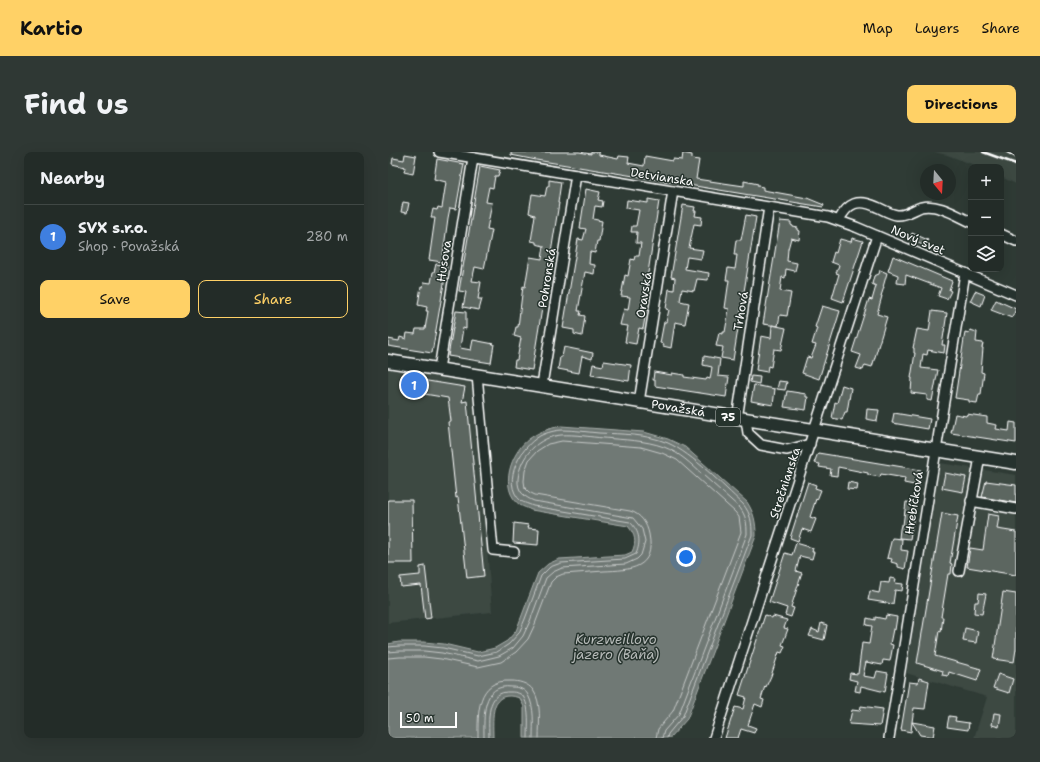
<!DOCTYPE html>
<meta charset="utf-8">
<style>
body{margin:0;font-family:"Shantell Sans",sans-serif;background:#2f3834;color:#f1f3f6}
.controls{position:absolute;right:12px;top:12px;display:grid;overflow:hidden;border-radius:8px;box-shadow:0 4px 16px #0002}
.controls button{width:36px;height:36px;display:grid;place-items:center;padding:0;border:0;border-bottom:1px solid #404845;background:#232c28;color:#f1f3f6;font:20px sans-serif}
.compass{position:absolute;left:532px;top:12px;width:36px;height:36px;border-radius:50%;background:#232c28;box-shadow:0 4px 16px #0002;rotate:162deg}
.scale{position:absolute;left:12px;bottom:10px;width:57px;box-sizing:border-box;padding-left:4px;border:2px solid #fff;border-top:0;font-size:11px;line-height:14px;white-space:nowrap;color:#fff;-webkit-text-stroke:3px #26332d;paint-order:stroke}
.you{position:absolute;left:298px;top:405px;width:14px;height:14px;margin:-10px;border:3px solid #fff;border-radius:50%;background:#1a73e8;box-shadow:0 0 0 6px #1a73e833}
.badge{display:grid;place-items:center;width:26px;height:26px;border-radius:50%;background:#ffd166;color:#fff;font-size:13px;font-weight:700}
.pin{position:absolute;translate:-50% -50%;border:2px solid #fff;box-shadow:0 1px 4px #0006}
.list{margin:0;padding:0;list-style:none}
h2{display:flex;justify-content:space-between;align-items:center;height:52px;margin:0;padding:0 16px;font-size:17px}
h2 small{font-size:13px;font-weight:400;color:#a3a7a8}
.list li{display:grid;grid-template-columns:26px 1fr auto;gap:12px;align-items:center;box-sizing:border-box;height:64px;padding:0 16px;border-top:1px solid #404845}
.list b{display:block;font-size:15px;white-space:nowrap}
.list p{margin:0;font-size:13px;white-space:nowrap;color:#a3a7a8}
.list em{font-size:13px;font-style:normal;color:#a3a7a8}
.actions{display:flex;gap:8px;padding:12px 16px}
.actions a{flex:1;padding:9px 0;border:1px solid #ffd166;border-radius:8px;text-align:center;font-size:14px;color:#ffd166}
.actions .main{background:#ffd166;color:#111}
.icon{flex:none;width:22px;height:22px;fill:none;stroke:currentColor;stroke-width:2;stroke-linecap:round;stroke-linejoin:round}
.map{position:relative;flex:none;width:628px;height:586px;overflow:hidden;border-radius:8px}
header{display:flex;align-items:center;gap:24px;box-sizing:border-box;height:56px;padding:0 20px;background:#ffd166;color:#111}
header strong{font-size:19px}
nav{display:flex;gap:22px;margin-inline-start:auto;font-size:14px}
.intro{display:flex;align-items:center;justify-content:space-between;box-sizing:border-box;height:96px;padding:0 24px}
h1{margin:0;font-size:28px}
.button{padding:10px 18px;border-radius:8px;background:#ffd166;color:#111;font-size:14px;font-weight:700}
main{display:flex;gap:24px;padding:0 24px}
aside{flex:1;background:#232c28;border-radius:8px;box-shadow:0 4px 16px #0002}
.map>svg:first-child{display:block}
</style>
<header>
<strong>Kartio</strong>
<nav><a>Map</a><a>Layers</a><a>Share</a></nav>
</header>
<div class="intro"><h1>Find us</h1><a class="button">Directions</a></div>
<main>
<aside>
<h2>Nearby<small></small></h2>
<ul class="list">
<li><span class="badge" style="background:#3f7fe0">1</span><div><b>SVX s.r.o.</b><p>Shop · Považská</p></div><em>280 m</em></li>
</ul>
<div class="actions"><a class="main">Save</a><a>Share</a></div>
</aside>
<div class="map">
<svg width="628" height="586" viewBox="0 0 628 586">
<rect width="100%" height="100%" fill="#2f3b35"/>
<filter id="ink" filterUnits="userSpaceOnUse"><feTurbulence type="fractalNoise" baseFrequency=".025" numOctaves="2"/><feDisplacementMap in="SourceGraphic" scale="8" xChannelSelector="R" yChannelSelector="G"/><feConvolveMatrix kernelMatrix="1 2 1 2 8 2 1 2 1" color-interpolation-filters="sRGB"/></filter>
<g filter="url(#ink)">
<g fill="#3c4842">
<path d="M546 0H628V32L613 25V15H592L559 3Z"/>
<path d="M0 201 78 216 86 227 104 460 0 471Z"/>
<path d="M552 311 628 323V586H586L599 545 518 521Z"/>
</g>
<path fill="#707975" stroke="#a9afac" d="M173 274 256 280 280 287 297 295 359 350C366 361 368 370 368 384L299 567 283 585 277 586H136V555L132 546C101 536 105 565 105 586H0V492L11 490H36L56 492 90 500 107 496 119 489 128 479 150 421 160 412 171 407 237 403 244 400C249 389 247 383 240 374L143 358C140 356 135 355 132 353 110 337 123 300 141 287 152 279 160 277 173 274Z"/>
<g fill="none" stroke-linecap="round" stroke-linejoin="round">
<g stroke="#c6c9c8" stroke-width="1">
<path d="M0 495 11 494H36L55 496 90 504 109 500 121 492 131 481 137 467 153 424 162 415 173 411 237 407 248 402C253 390 252 380 242 370L145 354C141 352 136 351 133 349 111 330 135 290 156 282 161 280 169 278 174 278 186 278 199 280 211 281 234 282 258 282 280 291 306 303 334 333 355 352 363 362 364 371 364 383L295 564 280 582 279 586"/>
<path d="M0 500 12 499H36L54 501 90 509 111 504 125 496 135 484 142 469 158 426 165 420 174 416 238 412 249 407 253 403 257 390 254 377 245 366 146 349C136 345 129 339 130 327 132 304 150 285 173 283 187 282 202 285 216 286 236 288 257 288 276 295 292 301 303 312 315 323 327 334 340 345 352 356 358 364 359 371 359 382L291 562 276 579 274 586"/>
<path d="M0 506 12 505H36L53 507 90 515 113 510 128 500 140 487 147 472 163 430 168 425 175 422C189 421 202 420 216 419 242 418 268 417 261 382 259 372 253 362 242 359L147 343 141 340 137 336 136 329 137 319 141 308 149 299 160 292 174 289 253 295 274 301 289 308 347 360 351 365 353 380 285 559 270 577 268 586"/>
<path d="M90 586C90 562 88 527 123 529 130 529 140 531 145 538 154 551 151 571 151 586"/>
<path d="M96 586C96 565 93 531 124 535 130 535 137 537 140 543 147 556 145 572 145 586"/>
<path d="M101 586C101 569 97 538 123 540 127 540 134 541 136 546 142 557 140 573 140 586"/>
</g>
</g>
<g fill="#5b6661" stroke="#fff">
<path d="M123 0H191L203 2V0H211V3L230 7 231 4 241 5 240 11 256 14 257 4 285 9V7L294 8 295 1 304 3V7L311 8 308 27 356 34V29L370 32V34L375 35V38L419 46 436 53 435 55 148 8 123 3Z"/>
<path d="M17 2 28 4 25 22 16 20 17 15 4 12 5 6 16 8Z"/>
<path d="M49 7 76 12 68 57 62 56 60 66 54 110 41 108 47 66H43L45 57 49 58 50 55 54 56 58 30 46 27Z"/>
<path d="M92 14 112 18 110 24H107L105 36 101 35 98 50 104 51 99 77 104 78 96 117 87 115 84 129 93 130 90 147H94L91 158 75 155 78 140 71 139Z"/>
<path d="M161 28 173 30 170 51H171L144 218 126 215 127 208H129L133 186 126 184 128 175H130L135 134 137 135 142 105 154 107 156 94 148 92V90L143 89 147 63 141 61 144 42 157 44 159 34H161Z"/>
<path d="M198 37 212 40 210 48 215 49 214 55 207 54 205 67 214 69 211 89H209L207 101 202 100 201 112 207 113 206 122 197 120 190 159H193L192 163 197 164 194 184 186 182V178L175 176 190 87 195 88 198 77 192 76Z"/>
<path d="M260 47 271 49 254 160H258L255 177 251 176 248 192 237 190 240 174 232 173 236 157 240 158 242 145 233 144 237 123 240 124 243 107 246 108 247 104H251L253 91H248L249 80H243L244 74H248L251 58 238 56 239 48 260 51Z"/>
<path d="M15 50 21 51 19 61 13 60Z"/>
<path d="M295 53 307 55 306 59H308L307 64 314 65 313 73 306 72 301 96 315 98 313 107 299 105 297 117 321 121 320 128 309 127 306 139 294 137 292 149 301 151 297 172 287 170 283 196 275 194 276 192 272 191 276 170H278L281 158 278 157 281 137 286 138 287 126 283 125Z"/>
<path d="M358 63 368 65 345 208 333 206 335 195 328 194 331 181 335 182V180H337L341 157 337 156 341 128H338L340 116 347 117 349 103H346L348 88H353Z"/>
<path d="M392 69 403 70V73L405 74V75L410 76V78L412 79 411 88 403 86 400 97 399 109 409 111 407 119 398 117 397 126 394 125 392 139 403 141 399 164 392 163 390 174 375 172Z"/>
<path d="M524 81 540 88 537 94 521 87Z"/>
<path d="M464 86 475 89 455 150 444 146 451 122 448 121 451 113 443 110 446 100 448 101 452 87 463 90Z"/>
<path d="M505 104 564 129 561 138 563 139 559 147 550 144 553 136 518 123 517 132 509 131 510 123 500 119Z"/>
<path d="M48 112 59 114 44 201 0 194V187L11 189 12 185 18 187 19 181 27 182 28 177H37L40 159H38L39 155 30 153 33 134 35 135 36 130 43 131 45 120H46Z"/>
<path d="M492 118 499 121 495 135H496L493 144H494L489 162 499 165 484 215 477 213 475 218 468 216 473 203 464 200 481 147 484 148 488 134 484 132 486 124 491 122Z"/>
<path d="M587 139 597 143 593 154 582 149Z"/>
<path d="M608 148 628 157 624 166 603 158Z"/>
<path d="M434 154 452 159 431 227 414 221 419 205 423 206 428 193 424 192 429 176 427 175Z"/>
<path d="M68 159 78 160V177L75 176 72 196 83 198 85 188 106 192 103 211 60 204Z"/>
<path d="M544 159 559 161 554 193H557L556 201 540 198 539 203 535 202 533 216 550 218 544 249 539 248V243L523 241 524 226H523L527 201H526V196H525L529 177 541 179Z"/>
<path d="M384 173 398 176 393 198 386 197 383 215 380 214 379 220 368 218 373 184 383 186Z"/>
<path d="M582 178 589 180 588 190 595 191 594 196H595L593 220 596 221 593 242H591L589 251 581 250V248L567 246 577 180 581 181Z"/>
<path d="M176 195 205 201 204 207 194 204 191 221 170 217 172 205H174Z"/>
<path d="M316 204 332 207 330 224 341 225 338 245 267 234V228H265L266 220 284 223V221L296 223V225L318 228 319 226 322 227 324 215 315 213Z"/>
<path d="M216 209 243 213 241 229 203 223 205 212 215 214Z"/>
<path d="M363 224 372 225 371 232 362 230Z"/>
<path d="M21 226 77 235 74 250 79 249 96 424 79 426 70 345 68 346 60 270 63 269 60 246 19 239Z"/>
<path d="M391 229 399 230 397 238 389 237Z"/>
<path d="M366 233 387 237 385 253 363 249Z"/>
<path d="M454 233 463 236 459 260H457L454 268 444 266 447 250 449 251Z"/>
<path d="M399 239 418 242V245H420L418 258 396 255Z"/>
<path d="M479 257 491 258 489 269 478 267Z"/>
<path d="M506 261 542 267 540 277 504 271Z"/>
<path d="M567 262 578 264 579 262 599 265V271L609 273 608 277 621 279 622 270 628 271V291L563 281Z"/>
<path d="M430 301 533 318 531 334 516 331 517 326 493 322 492 325 480 323V321L450 315 449 324 442 323 443 317 431 315 432 312 426 311Z"/>
<path d="M557 321 578 325 575 340 554 336Z"/>
<path d="M598 329 628 333V351L594 345Z"/>
<path d="M420 330 428 333 427 336 433 338 429 348 428 347 422 365 428 367 423 380 414 377 410 389 402 386Z"/>
<path d="M460 330 470 332 469 338 459 337Z"/>
<path d="M0 348H24L25 411H0Z"/>
<path d="M518 350 528 351 522 387 511 386 512 377 513 373H515Z"/>
<path d="M554 361 570 364 562 411 564 412 563 422H560L553 465H555L553 480 551 479 547 504 593 517 589 529 561 520 560 524 554 523 555 519 529 511Z"/>
<path d="M600 362 611 364 609 377 628 380V423L579 415 582 396 595 398Z"/>
<path d="M126 371 141 373 140 376 151 377 150 393 125 391Z"/>
<path d="M504 386 514 387 513 398 520 399 517 417 510 415V412L503 410 504 407 499 406Z"/>
<path d="M408 391 425 396 424 400H426L424 407 412 404 408 419 414 421 403 455 406 456 403 465 397 463 399 456 381 450 397 401 404 403Z"/>
<path d="M37 414 43 466 37 467 33 433 13 435 12 425 32 423V415Z"/>
<path d="M502 426 508 427 507 431 515 432 514 439 507 438 505 452 480 448 482 439 491 441 493 430 501 431Z"/>
<path d="M615 440 628 442V497L626 510 605 507Z"/>
<path d="M591 441 598 442 594 462 586 461 587 450H590Z"/>
<path d="M377 463 384 466 385 464 399 468 396 476 400 477 394 493 397 494 394 501 391 500 383 524 378 535 377 534 373 547 376 548 374 555 367 552 360 573 368 576 366 581 353 577 350 586H337L347 555 355 557 358 545 351 543Z"/>
<path d="M498 463 509 465 507 478 505 477 502 492 505 493 502 509 495 508 494 513 478 510 475 524 487 526 489 519 500 521 497 540 473 534 472 540 467 539 469 529 461 527 462 521 470 522 474 491 481 492 484 474 478 473 479 466 487 468V465L497 467Z"/>
<path d="M433 471 439 473 436 488 421 484 424 477 431 480Z"/>
<path d="M577 476 590 479 588 491 575 489Z"/>
<path d="M610 522 625 527 621 541 605 536Z"/>
<path d="M531 526 541 529 537 557 526 556 524 570 547 574 545 585 532 583 524 570 523 580 513 578 521 530 530 531Z"/>
<path d="M473 554 495 557 492 574 461 572 464 558 472 559Z"/>
<path d="M606 561 613 562 611 575 604 573Z"/>
<path d="M561 564 568 565 567 569 581 571 580 578 559 575Z"/>
</g>
<g fill="none" stroke-linecap="round" stroke-linejoin="round">
<defs>
<g id="minor">
<path d="M51 0 440 65 468 75 628 143"/>
<path d="M451 68C460 51 470 46 489 55 496 58 502 62 509 63 517 64 525 58 533 55 549 51 568 63 583 70"/>
<path d="M613 82 628 89"/>
<path d="M51 217 85 6"/>
<path d="M89 223 105 398 126 400"/>
<path d="M154 233 188 23"/>
<path d="M251 250 285 39"/>
<path d="M349 267 381 55"/>
<path d="M358 268 360 281 373 293 399 298 422 292"/>
<path d="M583 349 628 357"/>
<path d="M571 419 592 305"/>
<path d="M326 586 489 84"/>
<path d="M501 586 577 121"/>
</g>
<g id="major">
<path id="s1" d="M0 209 628 311"/>
</g>
</defs>
<use href="#minor" stroke="#fff" stroke-width="12"/>
<use href="#major" stroke="#fff" stroke-width="15"/>
<use href="#minor" stroke="#26332d" stroke-width="9"/>
<use href="#major" stroke="#26332d" stroke-width="12"/>
<g stroke="#fff" stroke-width="2.5">
<path d="M595 0 628 12"/>
<path d="M619 0 628 5"/>
</g>
</g>
</g>
<g text-anchor="middle" stroke-width="3" stroke-linejoin="round" paint-order="stroke">
<rect fill="#26332d" stroke="#bec2c0" stroke-width="1" x="328" y="256" width="24" height="18" rx="3"/>
<g font-size="11" font-weight="bold" fill="#fff">
<text x="340" y="269">75</text>
</g>
<g font-size="12" fill="#fff" stroke="#26332d">
<text transform="translate(274 25) rotate(9)" y="4">Detvianska</text>
<text transform="translate(530 88) rotate(23)" y="4">Nový svet</text>
<text transform="translate(56 109) rotate(-81)" y="4">Husova</text>
<text transform="translate(159 126) rotate(-81)" y="4">Pohronská</text>
<text transform="translate(256 143) rotate(-81)" y="4">Oravská</text>
<text transform="translate(353 159) rotate(-81)" y="4">Trhová</text>
<text dy="4" stroke="none"><textPath href="#s1" startOffset="294">Považská</textPath></text>
<text transform="translate(397 331) rotate(-72)" y="4">Strečnianska</text>
<text transform="translate(526 351) rotate(-81)" y="4">Hrebíčková</text>
</g>
<g font-size="13" font-style="italic" fill="#b8bcba" stroke="#26332d">
<text x="228" y="492">Kurzweillovo<tspan x="228" dy="15">jazero (Baňa)</tspan></text>
</g>
</g>
</svg>
<div class="controls">
<button>+</button>
<button>−</button>
<button><svg class="icon" aria-label="layers" viewBox="0 0 24 24"><path d="M12 4l9 5-9 5-9-5zM3 14l9 5 9-5"/></svg></button>
</div>
<svg class="compass" viewBox="-18 -18 36 36"><path d="M0-13l5 13h-10z" fill="#e53935"/><path d="M0 13l5-13h-10z" fill="#a3a7a8"/></svg>
<div class="scale">50 m</div>
<div class="you"></div>
<div class="pin badge" style="left:26px;top:233px;background:#3f7fe0">1</div>
</div>
</main>
